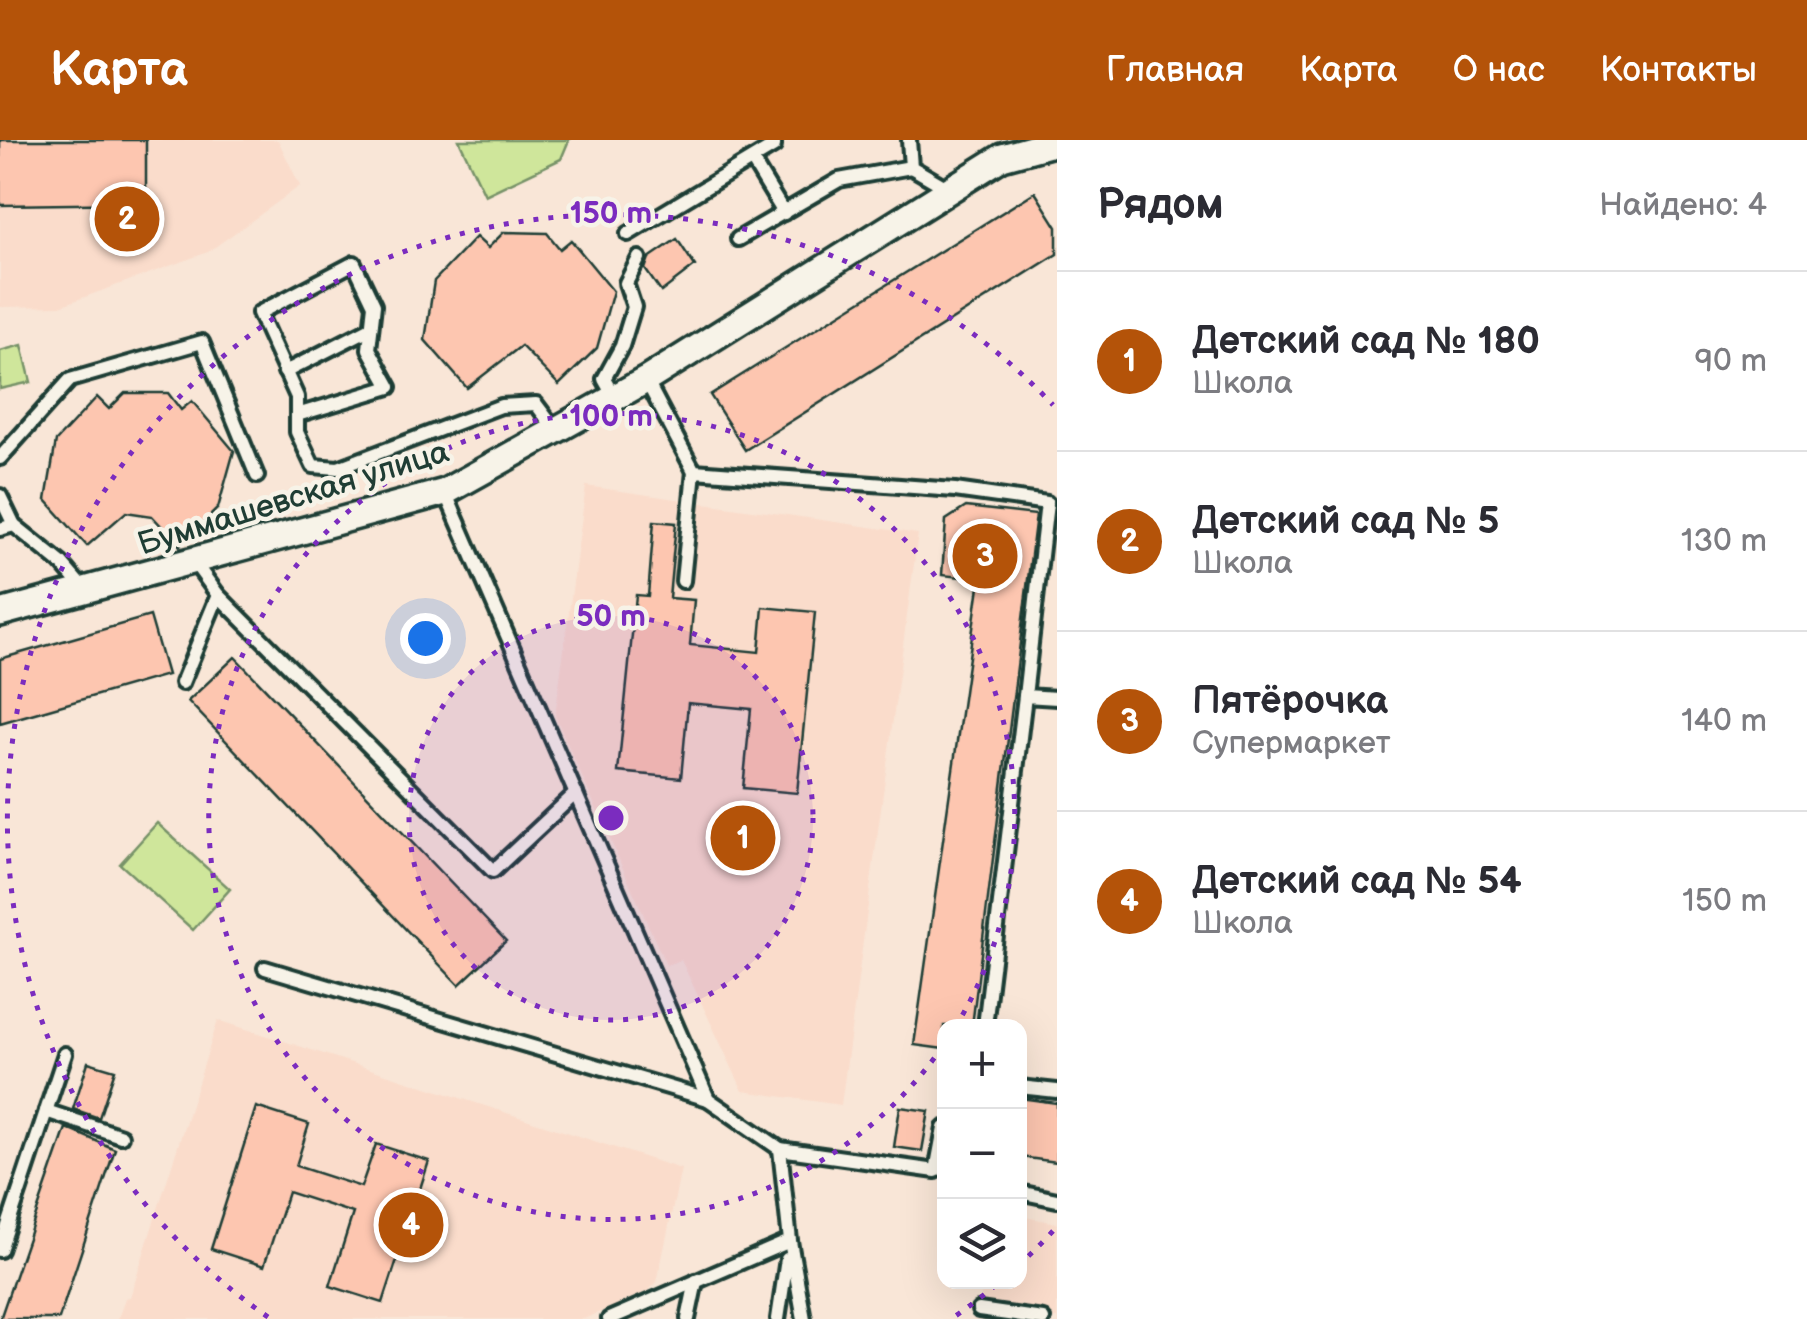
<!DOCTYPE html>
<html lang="ru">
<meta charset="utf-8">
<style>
body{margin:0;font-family:"Balsamiq Sans",sans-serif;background:#f7f7f7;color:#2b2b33}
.controls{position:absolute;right:30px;bottom:30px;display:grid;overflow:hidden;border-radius:20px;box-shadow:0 10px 40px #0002}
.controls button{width:90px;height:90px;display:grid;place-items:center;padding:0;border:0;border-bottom:2px solid #e1e1e2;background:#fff;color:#2b2b33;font:50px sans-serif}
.you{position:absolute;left:425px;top:498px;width:35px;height:35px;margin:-25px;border:8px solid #fff;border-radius:50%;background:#1a73e8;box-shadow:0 0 0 15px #1a73e833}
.badge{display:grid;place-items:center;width:65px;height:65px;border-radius:50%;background:#b45309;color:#fff;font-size:32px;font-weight:700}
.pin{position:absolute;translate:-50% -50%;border:5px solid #fff;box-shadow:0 2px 10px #0006}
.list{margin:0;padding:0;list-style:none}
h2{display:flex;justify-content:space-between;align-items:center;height:130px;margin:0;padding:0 40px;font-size:42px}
h2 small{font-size:32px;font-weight:400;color:#7c7c81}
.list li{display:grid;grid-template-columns:65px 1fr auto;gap:30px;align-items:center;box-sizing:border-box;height:180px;padding:0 40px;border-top:2px solid #e1e1e2}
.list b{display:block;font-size:38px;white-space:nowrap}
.list p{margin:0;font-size:32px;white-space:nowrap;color:#7c7c81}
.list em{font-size:32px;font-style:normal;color:#7c7c81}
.icon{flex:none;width:55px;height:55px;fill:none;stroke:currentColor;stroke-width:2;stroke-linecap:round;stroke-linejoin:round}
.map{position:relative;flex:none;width:1057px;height:1179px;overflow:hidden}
header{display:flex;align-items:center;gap:60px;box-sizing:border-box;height:140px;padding:0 50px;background:#b45309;color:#fff}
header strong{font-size:48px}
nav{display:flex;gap:55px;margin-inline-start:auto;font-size:35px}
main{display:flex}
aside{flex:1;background:#fff}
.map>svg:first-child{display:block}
</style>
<header>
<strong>Карта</strong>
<nav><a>Главная</a><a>Карта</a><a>О нас</a><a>Контакты</a></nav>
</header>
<main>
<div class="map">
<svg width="1057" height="1179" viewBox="0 0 1057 1179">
<rect width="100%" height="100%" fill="#f9e6d7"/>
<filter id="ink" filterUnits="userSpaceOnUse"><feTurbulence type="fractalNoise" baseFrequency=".01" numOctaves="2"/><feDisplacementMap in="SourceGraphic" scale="20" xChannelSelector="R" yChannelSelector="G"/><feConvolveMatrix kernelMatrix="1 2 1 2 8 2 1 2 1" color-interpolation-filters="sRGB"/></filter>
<g filter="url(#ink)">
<g fill="#fadccb">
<path d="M0 0H278L300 46 208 112 60 166 0 167Z"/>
<path d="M586 346 918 394 841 965 743 951 681 820 666 825 555 576Z"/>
<path d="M218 880 681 1029 657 1142 648 1151 584 1179H118L125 1158 130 1157Z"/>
<path d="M1020 1076 1057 1083V1179H978L983 1142H1019Z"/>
</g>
<g fill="#cfe69b" stroke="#779268" stroke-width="2.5">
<path d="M459 0H569L561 19 485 55Z"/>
<path d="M22 205 31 242 0 249V211Z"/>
<path d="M157 683 230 749 193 790 120 724Z"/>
</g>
<g fill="#fdc6b0" stroke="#1f3d34" stroke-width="2.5">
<path d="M0 0H146V63L0 65Z"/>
<path d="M1035 52 1057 87V114L745 310 710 255Z"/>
<path d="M504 92 547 93 560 109 571 100 613 151 597 208 559 245 521 206 467 248 425 200 434 141 476 97 488 108Z"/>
<path d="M677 99 695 126 661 152 645 129 649 118Z"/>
<path d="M125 253H168L181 270 192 261 234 311 218 368 180 406 152 376 126 372 87 406 46 360 56 301 97 257 109 269Z"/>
<path d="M966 367 1036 375 972 886H944V909L914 905 980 439 942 435 946 380Z"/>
<path d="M654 381 676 383 669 458 694 460 690 505 759 512 763 467 815 472 797 653 743 648 751 569 688 563 681 638 618 632 636 455 648 456Z"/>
<path d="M150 476 167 535 0 583V519Z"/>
<path d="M235 517 506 801 459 845 188 561Z"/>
<path d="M88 922 115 930 99 978 73 969Z"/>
<path d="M1020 958 1057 963V1022L1020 1017Z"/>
<path d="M256 967 309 984 296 1026 361 1047 376 1004 429 1021 383 1163 330 1146 353 1073 288 1052 264 1126 211 1109Z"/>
<path d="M900 967 929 971 922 1011 894 1007Z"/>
<path d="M66 988 115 1009 59 1179H0Z"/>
</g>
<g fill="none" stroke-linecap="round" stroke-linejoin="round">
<defs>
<g id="service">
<path d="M909 0 911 27 947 48"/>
<path d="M752 20 784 73"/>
<path d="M628 94 774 6V0"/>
<path d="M738 99 839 40 911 27"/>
<path d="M285 232 371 188"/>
<path d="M646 240 694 331 955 350 1047 363 1025 556"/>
<path d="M614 257 604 239 622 206 634 167 626 143 639 118"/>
<path d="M297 275 390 247 369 209 374 165 354 123 259 173 297 257V292L313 326 338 328 501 266 536 264 557 292"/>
<path d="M0 318 70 240 202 202 257 336"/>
<path d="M445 352 708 959 780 1009 790 1101 609 1179"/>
<path d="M0 356 14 385"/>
<path d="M0 389 14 385 61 423 85 451"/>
<path d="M194 422 218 455 493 731 576 653"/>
<path d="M683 441 694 331"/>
<path d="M182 543 218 455"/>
<path d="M265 828 708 959"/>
<path d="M985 886 1025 556 1057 558"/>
<path d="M1019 947 1057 951"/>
<path d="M46 971 121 996"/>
<path d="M780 1009 936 1031 944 988"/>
<path d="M1019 1052 1057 1060"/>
<path d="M790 1101 804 1179"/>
<path d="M0 1110 65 914"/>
<path d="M979 1170 1043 1179"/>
<path d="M688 1179 696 1141"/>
<path d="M778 1179 787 1119"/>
</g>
<path id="minor" d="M0 473 445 352 646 240 1002 17 1057 2"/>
</defs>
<use href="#service" stroke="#1f3d34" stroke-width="20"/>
<use href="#minor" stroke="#1f3d34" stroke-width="32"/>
<use href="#service" stroke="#f7f3e8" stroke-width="12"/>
<use href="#minor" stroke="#f7f3e8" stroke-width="25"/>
</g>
</g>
<circle cx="611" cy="678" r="202" fill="#7b2cbf" fill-opacity=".12"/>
<g fill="none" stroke="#7b2cbf" stroke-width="5" stroke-dasharray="5 10">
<circle cx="611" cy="678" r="202"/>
<path d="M943 906A403 403 0 1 1 956 886"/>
<path d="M1053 1091A605 605 0 0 1 1020 1124M996 1145A605 605 0 0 1 954 1177M268 1177A605 605 0 1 1 1053 265"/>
</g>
<g text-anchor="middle" stroke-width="9" stroke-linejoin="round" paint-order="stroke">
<g font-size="32" fill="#1f3d34" stroke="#f7f3e8">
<text transform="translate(293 357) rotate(-17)" y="11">Буммашевская улица</text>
</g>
</g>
<circle cx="611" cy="678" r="15" fill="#7b2cbf" stroke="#f7f3e8" stroke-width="5"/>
<g font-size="30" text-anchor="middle" font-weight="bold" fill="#7b2cbf" stroke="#f7f3e8" stroke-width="9" stroke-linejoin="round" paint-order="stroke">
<text x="611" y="83">150 m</text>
<text x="611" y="286">100 m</text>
<text x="611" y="486">50 m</text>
</g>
</svg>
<div class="controls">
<button>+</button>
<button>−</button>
<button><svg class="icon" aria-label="layers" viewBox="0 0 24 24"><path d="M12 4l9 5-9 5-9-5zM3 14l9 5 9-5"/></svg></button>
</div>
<div class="you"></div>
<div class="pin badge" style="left:743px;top:698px">1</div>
<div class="pin badge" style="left:127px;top:79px">2</div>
<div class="pin badge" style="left:985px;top:416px">3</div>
<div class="pin badge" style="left:411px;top:1085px">4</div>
</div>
<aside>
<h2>Рядом<small>Найдено: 4</small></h2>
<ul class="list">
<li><span class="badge">1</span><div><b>Детский сад № 180</b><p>Школа</p></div><em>90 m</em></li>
<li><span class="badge">2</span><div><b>Детский сад № 5</b><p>Школа</p></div><em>130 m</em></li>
<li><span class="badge">3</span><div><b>Пятёрочка</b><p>Супермаркет</p></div><em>140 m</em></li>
<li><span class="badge">4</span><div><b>Детский сад № 54</b><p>Школа</p></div><em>150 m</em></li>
</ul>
</aside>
</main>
